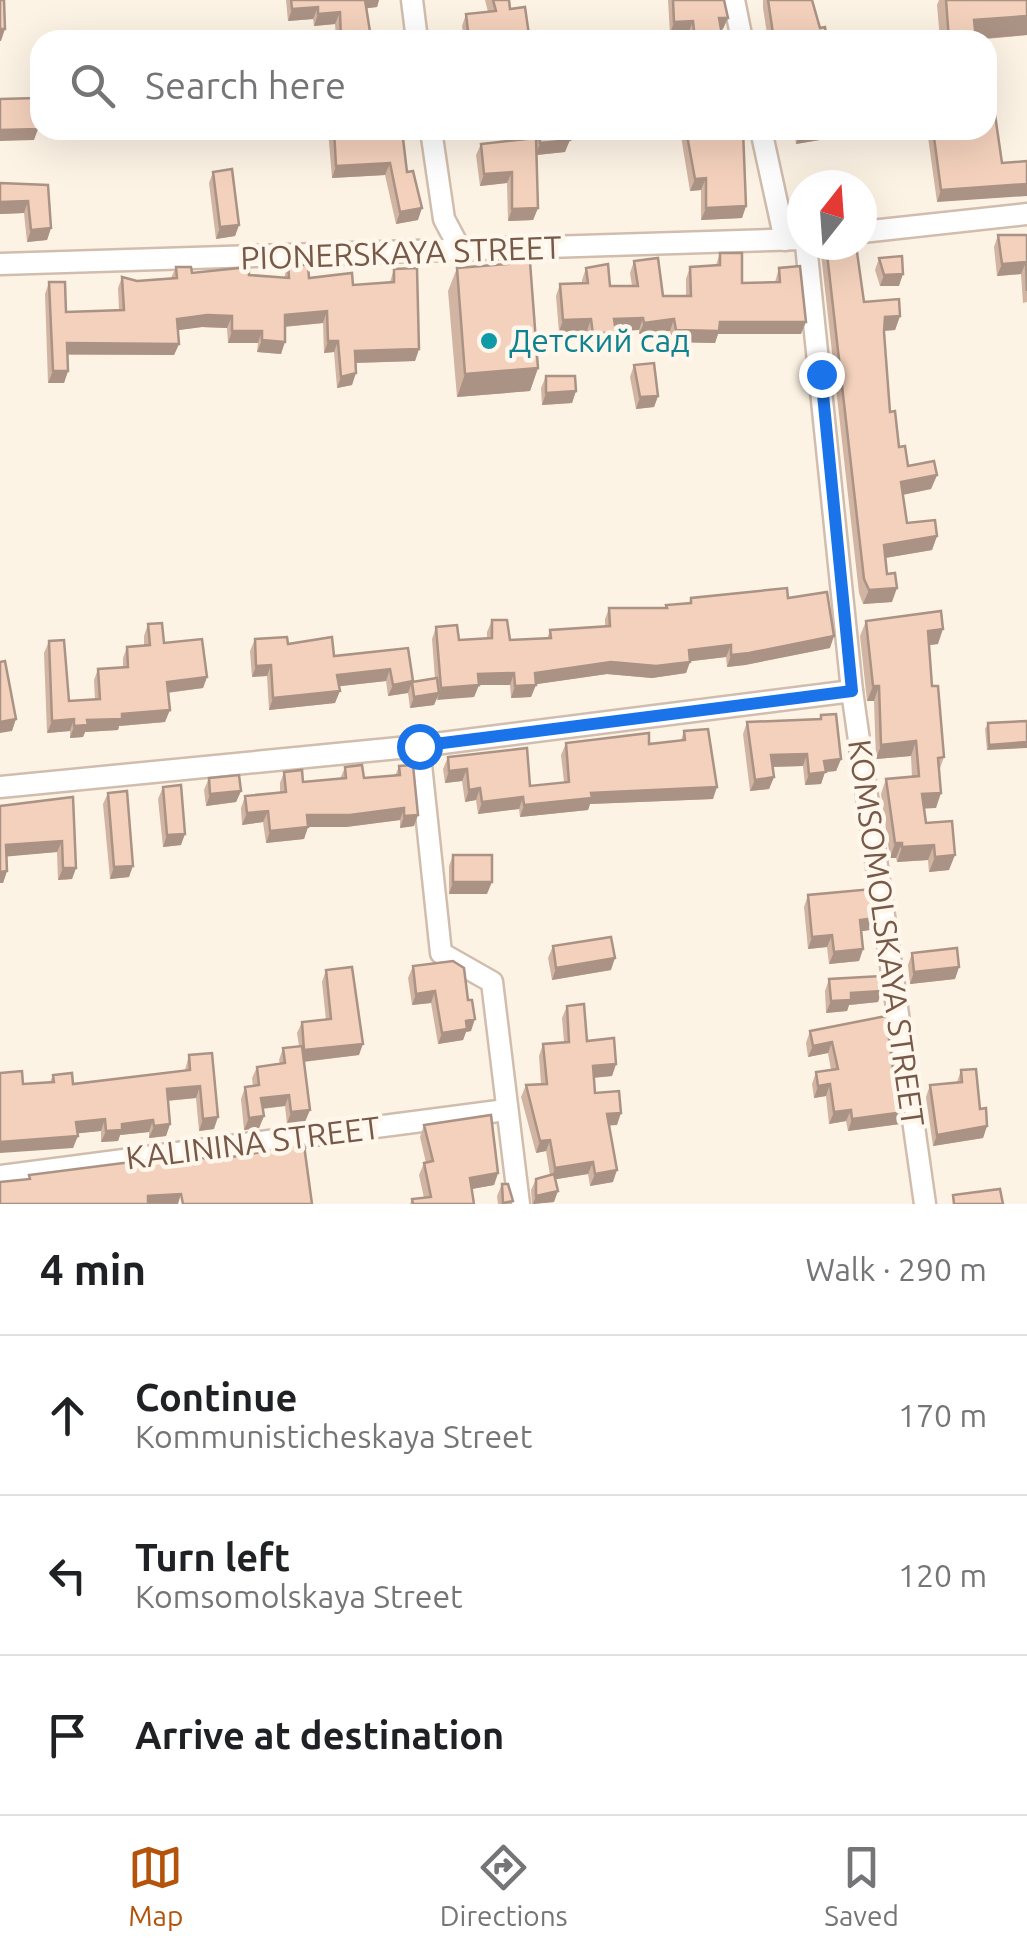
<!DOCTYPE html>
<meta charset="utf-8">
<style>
body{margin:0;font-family:Ubuntu,sans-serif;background:#f6f6f6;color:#202124}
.compass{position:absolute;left:787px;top:170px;width:90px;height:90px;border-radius:50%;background:#fff;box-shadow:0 10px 40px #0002;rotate:17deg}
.stop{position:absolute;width:30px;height:30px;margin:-22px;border:8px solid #1a73e8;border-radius:50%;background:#fff}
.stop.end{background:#1a73e8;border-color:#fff;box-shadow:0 2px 10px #0008}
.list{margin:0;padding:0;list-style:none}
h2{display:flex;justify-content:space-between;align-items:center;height:130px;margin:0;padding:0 40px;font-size:42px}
h2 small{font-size:32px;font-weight:400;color:#757577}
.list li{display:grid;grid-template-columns:65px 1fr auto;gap:30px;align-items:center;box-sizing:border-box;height:160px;padding:0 40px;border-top:2px solid #e0e0e0}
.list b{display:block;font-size:38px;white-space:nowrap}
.list p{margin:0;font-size:32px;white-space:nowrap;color:#757577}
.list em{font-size:32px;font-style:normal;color:#757577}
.icon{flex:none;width:55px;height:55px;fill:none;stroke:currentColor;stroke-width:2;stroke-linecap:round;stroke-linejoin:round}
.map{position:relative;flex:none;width:1027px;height:1204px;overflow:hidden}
.search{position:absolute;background:#fff;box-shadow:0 10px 40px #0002;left:30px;right:30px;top:30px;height:110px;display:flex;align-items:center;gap:25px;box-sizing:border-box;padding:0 35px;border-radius:30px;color:#757577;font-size:38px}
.sheet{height:610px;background:#fff}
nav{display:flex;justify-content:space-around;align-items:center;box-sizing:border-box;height:140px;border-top:2px solid #e0e0e0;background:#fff;font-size:28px;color:#757577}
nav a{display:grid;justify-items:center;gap:5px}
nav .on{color:#b45309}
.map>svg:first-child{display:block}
</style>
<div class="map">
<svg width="1027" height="1204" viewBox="0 0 1027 1204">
<rect width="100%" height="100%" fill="#fdf3e5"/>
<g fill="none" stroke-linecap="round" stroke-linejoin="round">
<defs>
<g id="minor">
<path d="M412 0 417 40"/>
<path d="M734 0 742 40"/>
<path d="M431 130 444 219 461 251"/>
<path d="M761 130 785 240"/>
<path d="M862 232 1027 214"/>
<path d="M806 245 852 691 925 1204"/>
<path d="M0 264 802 239"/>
<path d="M419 746 441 953 492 982 519 1204"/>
<path d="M0 787 419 746 852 691"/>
<path d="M0 1176 506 1110"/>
</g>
</defs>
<use href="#minor" stroke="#d1bdad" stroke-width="25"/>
<use href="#minor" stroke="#fff" stroke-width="20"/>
</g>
<g fill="#d1b4a2">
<path d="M286 0H379L377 7 367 8 371 38 391 40H336L335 24 314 26 313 19 288 21Z"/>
<path d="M485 0H509L510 9 528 40H464L462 26 466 14 488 12Z"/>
<path d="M668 0H724L723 29 721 30 723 40H689V32L670 34Z"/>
<path d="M763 0H812L820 28 827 40H768L763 8Z"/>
<path d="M939 0H1027V35L976 40H940L937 5Z"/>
<path d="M328 130H365L366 132 407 172 418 220 396 224 385 175 332 178Z"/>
<path d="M534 130H569L565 152 537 155 538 208 533 220 508 221 507 183 480 186 476 155 481 144 535 138Z"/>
<path d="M680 130H743L746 206 742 218 701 220V190L690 191Z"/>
<path d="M794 130H851L849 135 796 144Z"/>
<path d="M927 130H987L1002 163 937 202Z"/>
<path d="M213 172 239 225 235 236 216 239 209 183Z"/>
<path d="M48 185 51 228 47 240 27 242 24 213 0 214Z"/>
<path d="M998 235H1027V302L1023 303 1021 274 997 276 994 247Z"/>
<path d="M824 245H856L864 302 900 316 895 330 884 331 890 412 899 447 908 466 937 475 931 489 903 495 907 523 937 536 932 550 885 558 892 602 863 604 859 593 821 254Z"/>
<path d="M720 253 742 283 775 282 779 268 801 334H718L715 343 671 342 670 331 639 334V330L616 331 611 344 589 346 587 331 559 332 556 296 560 284H582V280L586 268 610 286H632L630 273 634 261 663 296H686V279L690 267 716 265Z"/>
<path d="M879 258 899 286H880L875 270Z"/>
<path d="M288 264 309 278 353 285 390 282 394 269 419 349 415 361 356 363 352 385 337 388 334 352 324 353 323 323 285 327 281 354 257 352 258 343H228L227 328 202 327 178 330 179 344 174 355H68V371L64 383H48L45 294 49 282 66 312 119 310 118 288 122 277 137 281 171 278 176 267 192 273 249 275 284 278Z"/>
<path d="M457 268 538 368 530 391 457 397 448 291Z"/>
<path d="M634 365 658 396 654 407 636 409 630 377Z"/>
<path d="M546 376 576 391 572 403 542 405 541 388Z"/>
<path d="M691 598H788L830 648 745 665 727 667 726 657 690 661 686 673 652 678 607 674 536 684 531 697 511 698 510 685H479L474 697 437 698 434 705 410 708 408 693 388 696 386 681 339 686 335 703 269 710 267 676 252 677 250 651 255 639 288 644 334 656 408 648 413 681 435 679 432 639 436 627 459 640 487 639V632L492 620 510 640 547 639 550 630 605 626V619L609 608H665L666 605 689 603Z"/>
<path d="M866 621 938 644 929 645 932 686 944 757 939 771 936 808H924L926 823 949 870 929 872 928 860 897 862 896 858H890L881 794 886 779 912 777 911 756 876 759 874 701H867L860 636Z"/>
<path d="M148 624 164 643 207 677 203 688 168 693 165 722 119 726 118 730 85 732 83 737 70 738V731L47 733 44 653 49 641 69 701 95 699 94 680 98 669 123 668V658L127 647 144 645V636Z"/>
<path d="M821 715 841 759 836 771 825 772 821 784 805 785 803 766 772 767 774 777 769 789 750 791 743 734 747 722 819 719Z"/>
<path d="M1027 721 987 750 985 729 988 723Z"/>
<path d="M684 731 713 799 590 804 588 810 520 817 519 809 478 814 476 800 465 802 462 781 445 783 443 769 448 757 530 786 564 782 561 755 566 743 649 744 681 740Z"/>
<path d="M399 766 414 826 400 828V820L346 827H308L304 839 266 843 263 822 242 825 241 808 245 796 280 793V783L284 772 303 782 340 779 345 767 364 778 395 776Z"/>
<path d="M209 778 241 791 236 802 206 806 204 790Z"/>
<path d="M163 787 181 845 163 847 158 799Z"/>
<path d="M108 793 129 877 110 879 103 804Z"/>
<path d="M73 797 76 868 72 879 58 880 57 852 6 856 7 871 3 883 0 806Z"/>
<path d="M453 855 487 894H449V866Z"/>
<path d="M808 895 875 918 870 930 861 931 863 949 859 961 829 964 827 947 808 949 804 907Z"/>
<path d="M553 946 611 970 552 980 548 958Z"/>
<path d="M912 953 959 967 955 979 910 984 908 965Z"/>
<path d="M413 966 471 1031 466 1032 463 1040 438 1044 431 1003 412 1005 408 978Z"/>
<path d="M326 970 359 1055 304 1062 305 1122 287 1124 285 1106 263 1109 264 1116 259 1128 244 1130 241 1099 245 1087 253 1086 252 1078 257 1067 280 1064 279 1060 283 1048 299 1046 297 1033 302 1022 326 1020 322 982Z"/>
<path d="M829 979 878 1002 849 1005 847 1011 826 1013 825 991Z"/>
<path d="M567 1006 587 1041 616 1064 612 1076 594 1078 595 1093 617 1125H609L613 1182 590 1186 588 1174 556 1179 554 1202 532 1204 531 1190 536 1179 550 1175 546 1151 536 1153 521 1097 526 1085 541 1084 539 1056 543 1044 564 1042 562 1018Z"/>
<path d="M886 1016 896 1092 904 1112 900 1124 848 1131 846 1121 829 1124 826 1096 814 1098 812 1084 816 1072 831 1070 828 1053 808 1057 806 1043 810 1031Z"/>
<path d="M189 1055 214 1129 199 1131 196 1098 168 1101 170 1124 166 1136 149 1138V1132L120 1135 118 1141 101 1142V1131L77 1133 73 1148 23 1084 50 1082 53 1075 73 1084 185 1070Z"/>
<path d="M961 1070 987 1126 983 1138 933 1146 926 1097 930 1085 957 1082Z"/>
<path d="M424 1125 498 1173 494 1185 472 1189 474 1204H410L412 1199 424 1198 419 1175 424 1163H426L420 1137Z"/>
<path d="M502 1184 513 1201 512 1204H498L497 1196Z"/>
</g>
<g fill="#aa9284">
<path d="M364 0H379L377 7 361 9Z"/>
<path d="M318 7 313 19 288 21 292 9Z"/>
<path d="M340 12 335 24 314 26 318 14Z"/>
<path d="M1027 16V35L967 40 974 20Z"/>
<path d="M719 18H728L723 29 715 30Z"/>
<path d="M693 21 689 32 670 34 674 22Z"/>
<path d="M0 29H5L1 41H0Z"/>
<path d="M529 35 528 40H483Z"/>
<path d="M38 129 34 140 0 141V130Z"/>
<path d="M811 130H851L849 135 796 144 800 132Z"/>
<path d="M570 140 565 152 536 155 540 143Z"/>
<path d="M390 163 385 175 332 178 336 166Z"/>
<path d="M512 172 507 183 480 186 484 174Z"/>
<path d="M706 178 701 190 690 191 695 179Z"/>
<path d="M1027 184V196L937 202 941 190Z"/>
<path d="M28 201 24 213 0 214V202Z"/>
<path d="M746 206 742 218 701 220 706 208Z"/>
<path d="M422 208 418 220 396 224 400 212Z"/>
<path d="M538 208 533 220 508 221 512 209Z"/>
<path d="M239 225 235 236 216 239 220 227Z"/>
<path d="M51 228 47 240 27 242 31 230Z"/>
<path d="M1026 262 1021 274 997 276 1002 264Z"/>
<path d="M903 274 899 286H880L884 275Z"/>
<path d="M327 311 323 323 280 327 285 315Z"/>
<path d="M207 315 232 316 227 328 202 327 172 331 177 319Z"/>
<path d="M900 316 895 330 880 331 885 317Z"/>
<path d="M643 318 639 330 610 331 614 319Z"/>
<path d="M591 319 587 331 559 332 563 320Z"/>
<path d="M674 319 670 331 639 334 644 323Z"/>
<path d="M720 322H806L801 334H718L715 343 671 342 676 330Z"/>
<path d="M232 331H262L258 343H228Z"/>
<path d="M616 332 611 344 589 346 593 334Z"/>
<path d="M262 340 285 342 281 354 257 352Z"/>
<path d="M328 341H338L334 352 324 353Z"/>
<path d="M67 343 179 344 174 355 63 354Z"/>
<path d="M419 349 415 361 351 363 355 351Z"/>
<path d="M538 368 530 391 457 397 465 374Z"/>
<path d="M53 371H68L64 383H48Z"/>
<path d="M356 373 352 385 337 388 341 377Z"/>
<path d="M576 391 572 403 542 405 546 393Z"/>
<path d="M658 396 654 407 636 409 640 397Z"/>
<path d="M937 475 931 489 896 496 901 482Z"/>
<path d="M937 536 932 550 879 559 884 545Z"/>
<path d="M897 588 892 602 863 604 869 590Z"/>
<path d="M943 629 938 644 922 646 928 631Z"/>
<path d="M834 636 830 648 745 665 727 667 731 655Z"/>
<path d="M731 645 726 657 685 662 689 650Z"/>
<path d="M611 662H690L686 673 652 678 607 674 531 685 535 673Z"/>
<path d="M271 665 267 676 252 677 256 666Z"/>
<path d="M390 669 386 681 333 687 337 675Z"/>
<path d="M514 673 510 685H479L474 697 437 700 441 688 478 674Z"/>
<path d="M207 677 203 688 163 693 167 682Z"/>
<path d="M412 682 408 693 388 696 393 685Z"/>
<path d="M536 685 531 697 511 698 515 686Z"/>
<path d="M873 686H879L874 701H867Z"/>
<path d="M340 691 335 703 269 710 273 698Z"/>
<path d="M439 693 434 705 410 708 414 697Z"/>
<path d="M170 710 165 722 119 726 118 730 85 732 83 737 70 738 74 726 87 720 122 714Z"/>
<path d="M16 719 12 731 0 733V722Z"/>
<path d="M74 719 70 731 47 733 52 721Z"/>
<path d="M916 741 911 756 876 759 881 745Z"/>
<path d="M1027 742V748L987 750 989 745Z"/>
<path d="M807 754 803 766 767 767 771 755Z"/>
<path d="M841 759 836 771 825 772 821 784 805 785 809 774 824 761Z"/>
<path d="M467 769 462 781 445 783 449 771Z"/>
<path d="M774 777 769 789 750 791 755 780Z"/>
<path d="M717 787 713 799 590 804 588 810 520 817 524 805 591 793Z"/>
<path d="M480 788 476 800 465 802 469 790Z"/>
<path d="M241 791 236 802 206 806 210 794Z"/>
<path d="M941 793 936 808 917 809 922 794Z"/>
<path d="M523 797 519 809 478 814 482 802Z"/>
<path d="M404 808 400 820 346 827H302L307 815Z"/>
<path d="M268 811 263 822 242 825 247 813Z"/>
<path d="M418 815 414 826 400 828 404 816Z"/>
<path d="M308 827 304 839 266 843 270 831Z"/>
<path d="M185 834 181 845 163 847 167 835Z"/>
<path d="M62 841 57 852 2 857 6 845Z"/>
<path d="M895 843H902L896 858H890Z"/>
<path d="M934 845 928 860 897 862 902 847Z"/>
<path d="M955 855 949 870 929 872 935 857Z"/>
<path d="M133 866 129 877 110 879 114 867Z"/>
<path d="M63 868H76L72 879 58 880Z"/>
<path d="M7 871 3 883H0V872Z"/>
<path d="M453 882H492L487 894H449Z"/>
<path d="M875 918 870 930 856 932 860 920Z"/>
<path d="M832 935 827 947 808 949 812 937Z"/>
<path d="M863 949 859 961 829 964 834 952Z"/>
<path d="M615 958 611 970 552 980 556 968Z"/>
<path d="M959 967 955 979 910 984 914 972Z"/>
<path d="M435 991 431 1003 412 1005 416 994Z"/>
<path d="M882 991 878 1002 849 1005 847 1011 826 1013 831 1001 851 993Z"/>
<path d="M475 1019 471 1031 466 1032 463 1040 438 1044 442 1033 466 1021Z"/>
<path d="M832 1042 828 1053 808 1057 813 1046Z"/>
<path d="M363 1044 359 1055 300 1062 304 1050Z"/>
<path d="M616 1064 612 1076 589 1078 593 1066Z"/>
<path d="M830 1084 826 1096 814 1098 818 1086Z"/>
<path d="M200 1086 196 1098 163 1101 167 1089Z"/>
<path d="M289 1095 285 1106 257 1109 261 1098Z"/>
<path d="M310 1110 305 1122 287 1124 291 1112Z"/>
<path d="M851 1110 846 1121 829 1124 834 1112Z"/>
<path d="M904 1112 900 1124 848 1131 852 1119Z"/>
<path d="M621 1113 617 1125 603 1126 607 1114Z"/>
<path d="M264 1116 259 1128 244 1130 249 1118Z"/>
<path d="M218 1117 214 1129 199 1131 203 1119Z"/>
<path d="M105 1119 101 1131 72 1134 76 1122Z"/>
<path d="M153 1120 149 1132 120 1135 118 1141 101 1142 106 1131 122 1124Z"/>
<path d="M170 1124 166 1136 149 1138 154 1126Z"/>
<path d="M987 1126 983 1138 933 1146 937 1135Z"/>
<path d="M78 1136 73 1148 0 1153V1142Z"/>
<path d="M550 1140 546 1151 536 1153 540 1141Z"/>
<path d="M593 1162 588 1174 551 1180 555 1168Z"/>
<path d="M617 1170 613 1182 590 1186 595 1174Z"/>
<path d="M498 1173 494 1185 466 1190 470 1178Z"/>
<path d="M558 1191 554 1202 533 1204 536 1196Z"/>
<path d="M181 1194 178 1204H145L148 1196Z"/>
</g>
<g fill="#f3d1bc" stroke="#aa9284" stroke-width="2.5">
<path d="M0 0H4L5 29H0Z"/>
<path d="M291 0H365L371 38 391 37V40H341L340 12 318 14V7L292 9Z"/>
<path d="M493 0H509L510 9 525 7 529 35 469 40 466 14 496 11Z"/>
<path d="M673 0H724L728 18H719L723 40H695L693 21 674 22Z"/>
<path d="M768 0H812L820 28 825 27 827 40H774Z"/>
<path d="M946 0H1027V16L974 20 976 40H949Z"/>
<path d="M987 80H990L1002 163 1027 161V184L941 190 933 130H987Z"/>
<path d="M37 98 38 129 0 130V99Z"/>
<path d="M334 130H365L366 132 402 130 407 172 413 171 422 208 400 212 390 163 336 166Z"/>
<path d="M539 130H569L570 140 540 143Z"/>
<path d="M686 130H743L746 206 706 208V178L695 179Z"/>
<path d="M536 138 538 208 512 209V172L484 174 481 144Z"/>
<path d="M232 169 239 225 220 227 213 172Z"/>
<path d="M0 183 48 185 51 228 31 230 28 201 0 202Z"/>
<path d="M998 235H1027V291L1026 262 1002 264Z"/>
<path d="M826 245H856L864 302 899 299 900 316 885 317 884 332 890 412 895 411 899 447 905 446 908 466 934 461 937 475 901 482 907 523 935 520 937 536 884 545 887 574 895 573 897 588 869 590 864 579Z"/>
<path d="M720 253H742V283L780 282 779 268 800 266 806 322H720L719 331 676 330 674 319 644 323 643 318 614 319 616 332 593 334 591 319 563 320 560 284 588 283 586 268 608 264 610 286H638L634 261 658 258 663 296H691L690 267 720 265Z"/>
<path d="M902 256 903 274 884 275 879 258Z"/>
<path d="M530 262 538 368 465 374 457 268Z"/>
<path d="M288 264 308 265 309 278 352 273 353 285 394 282V269L417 268 419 349 355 351 356 373 341 377 338 341H328L327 311 285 315V342L262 340V331H232V316L207 315 177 319 179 344 67 343 68 371H53L49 282H65L66 312 124 310 122 277 137 281 177 278 176 267H191L192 273 249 267V275L289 278Z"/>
<path d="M654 363 658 396 640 397 634 365Z"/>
<path d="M546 376H575L576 391 546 393Z"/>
<path d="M787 588 788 598 827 592 834 636 749 653 731 655V645L689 650 690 662 656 666 611 662 535 673 536 685 515 686 514 673 478 674 479 685 441 688 436 627 457 625 459 640 492 638V620H507L510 640 551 638 550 630 610 626 609 608H667L666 605 691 603V598Z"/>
<path d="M941 611 943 629 928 631 932 686H938L944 757 938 758 941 793 922 794 926 823 952 821 955 855 935 857 934 845 902 847V843H895L886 779 919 776 916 741 881 745 879 686H873L866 621Z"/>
<path d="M162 623 164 643 202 639 207 677 167 682 170 710 122 714V719L87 720 88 725 74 726V719L52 721 49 641 64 640 69 701 100 699 98 669 128 667 127 647 150 645 148 624Z"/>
<path d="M287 637 288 644 332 637 334 656 408 648 413 681 393 685 390 669 337 675 340 691 273 698 271 665 256 666 255 639Z"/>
<path d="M5 661 16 719 0 722V662Z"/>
<path d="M437 678 439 693 414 697 412 682Z"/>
<path d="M836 714 841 759 824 761 826 772 809 774 807 754 771 755 774 777 755 780 747 722 821 719V715Z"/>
<path d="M1027 721V742L989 745 988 723Z"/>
<path d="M708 729 717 787 591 793 592 798 524 805 523 797 482 802 480 788 469 790 467 769 449 771 448 757 527 748 530 786 569 782 566 743 649 733V744L685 740 684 731Z"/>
<path d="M362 765 364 778 400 775 399 766 413 765 418 815 404 816V808L350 815H307L308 827 270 831 268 811 247 813 245 796 286 792 284 772 302 770 303 782 346 778 345 767Z"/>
<path d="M239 775 241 791 210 794 209 778Z"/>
<path d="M181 785 185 834 167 835 163 787Z"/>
<path d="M127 791 133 866 114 867 108 793Z"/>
<path d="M73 797 76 868H63L62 841 6 845 7 871 0 872V806Z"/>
<rect x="453" y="855" width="39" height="27"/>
<path d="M872 889 875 918 860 920 863 949 834 952 832 935 812 937 808 895Z"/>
<path d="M611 937 615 958 556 968 553 946Z"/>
<path d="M957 948 959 967 914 972 912 953Z"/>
<path d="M453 961 464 968 468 1000H472L475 1019 466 1021 467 1029 442 1033 435 991 416 994 413 966Z"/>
<path d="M352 967 363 1044 304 1050 302 1022 331 1019 326 970Z"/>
<path d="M881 976 882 991 851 993V1000L831 1001 829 979Z"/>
<path d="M584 1004 587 1041 614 1038 616 1064 593 1066 595 1093 619 1091 621 1113 607 1114 617 1170 595 1174 593 1162 555 1168 550 1140 540 1141 526 1085 547 1084 543 1044 569 1042 567 1006Z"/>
<path d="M886 1016 896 1092H901L904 1112 852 1119 851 1110 834 1112 830 1084 818 1086 816 1072 838 1069 832 1042 813 1046 810 1031Z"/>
<path d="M302 1046 310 1110 291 1112 289 1095 261 1098 264 1116 249 1118 245 1087 259 1085 257 1067 285 1063 283 1048Z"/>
<path d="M212 1053 218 1117 203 1119 200 1086 167 1089 170 1124 154 1126 153 1120 122 1124V1130L106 1131 105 1119 76 1122 78 1136 0 1142V1073L22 1071 23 1084 54 1082 53 1075 72 1073 73 1084 190 1070 189 1055Z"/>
<path d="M976 1069 980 1109 986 1108 987 1126 937 1135 930 1085 962 1082 961 1070Z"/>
<path d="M491 1115 498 1173 470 1178 474 1204H413L412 1199 431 1197 424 1163 433 1161 424 1125Z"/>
<path d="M304 1145 312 1204H183L181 1194 148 1196V1204H0V1182L30 1179 29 1175 139 1161 231 1157Z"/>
<path d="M554 1174 558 1191 536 1196V1179Z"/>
<path d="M502 1184H508L513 1201 503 1203Z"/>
<path d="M1000 1189 1003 1204H954L953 1195Z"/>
</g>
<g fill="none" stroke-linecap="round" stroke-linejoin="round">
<path stroke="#1a73e8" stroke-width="12" d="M419 746 852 691 821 374"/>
</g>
<circle fill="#0f9aa8" stroke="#fff7ec" stroke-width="4" cx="489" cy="341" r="10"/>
<g text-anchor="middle" stroke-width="9" stroke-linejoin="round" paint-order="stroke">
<g font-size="32" fill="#765949" stroke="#fff7ec">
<text transform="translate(401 253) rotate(-2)" y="11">PIONERSKAYA STREET</text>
<text transform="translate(886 933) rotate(82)" y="11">KOMSOMOLSKAYA STREET</text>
<text transform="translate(253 1143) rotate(-7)" y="11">KALININA STREET</text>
</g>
<g font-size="32" fill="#0d838f" stroke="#fff7ec" text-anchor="start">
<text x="509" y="352">Детский сад</text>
</g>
</g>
</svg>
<svg class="compass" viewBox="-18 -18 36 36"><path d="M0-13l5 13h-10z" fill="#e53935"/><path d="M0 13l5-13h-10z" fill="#757577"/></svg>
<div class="stop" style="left:419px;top:746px"></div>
<div class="stop end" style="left:821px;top:374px"></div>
<div class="search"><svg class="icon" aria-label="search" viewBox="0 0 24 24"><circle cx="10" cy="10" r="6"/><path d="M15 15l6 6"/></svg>Search here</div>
</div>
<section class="sheet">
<h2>4 min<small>Walk · 290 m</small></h2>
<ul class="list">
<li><svg class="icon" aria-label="ahead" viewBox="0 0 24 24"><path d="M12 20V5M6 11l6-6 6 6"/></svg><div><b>Continue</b><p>Kommunisticheskaya Street</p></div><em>170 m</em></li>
<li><svg class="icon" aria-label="left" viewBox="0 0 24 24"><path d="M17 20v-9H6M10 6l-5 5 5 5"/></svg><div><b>Turn left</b><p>Komsomolskaya Street</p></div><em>120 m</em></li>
<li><svg class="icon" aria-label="arrive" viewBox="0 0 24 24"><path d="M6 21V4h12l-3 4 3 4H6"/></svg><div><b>Arrive at destination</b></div></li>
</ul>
</section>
<nav>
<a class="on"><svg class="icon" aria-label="map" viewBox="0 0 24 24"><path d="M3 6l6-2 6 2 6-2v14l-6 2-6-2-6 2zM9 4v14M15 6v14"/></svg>Map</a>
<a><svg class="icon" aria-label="directions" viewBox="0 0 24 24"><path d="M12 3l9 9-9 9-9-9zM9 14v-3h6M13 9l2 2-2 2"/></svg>Directions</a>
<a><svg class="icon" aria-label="saved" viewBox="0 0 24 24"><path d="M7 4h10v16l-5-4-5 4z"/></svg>Saved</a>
</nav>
